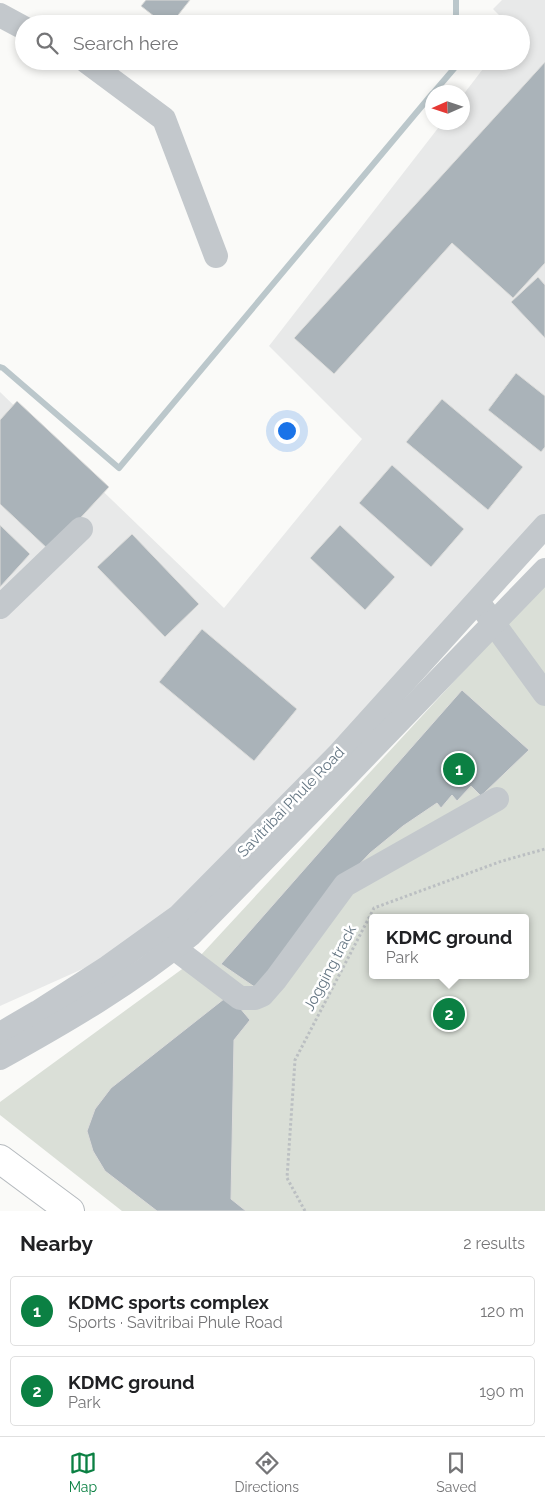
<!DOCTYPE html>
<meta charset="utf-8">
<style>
body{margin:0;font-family:Raleway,sans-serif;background:#f2f2f2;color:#202124}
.compass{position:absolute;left:425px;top:85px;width:45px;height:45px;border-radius:50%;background:#fff;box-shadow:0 2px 8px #0003;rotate:267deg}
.you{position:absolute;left:286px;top:430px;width:18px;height:18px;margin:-12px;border:4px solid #fff;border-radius:50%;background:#1a73e8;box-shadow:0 0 0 8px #1a73e833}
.badge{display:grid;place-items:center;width:32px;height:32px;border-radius:50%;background:#0b8043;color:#fff;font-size:16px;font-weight:700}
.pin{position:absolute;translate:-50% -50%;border:2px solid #fff;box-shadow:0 1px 5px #0006}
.popup{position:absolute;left:369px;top:914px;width:160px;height:65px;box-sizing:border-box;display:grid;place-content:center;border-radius:5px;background:#fff;filter:drop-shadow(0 1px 4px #0005);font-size:16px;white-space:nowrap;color:#757577}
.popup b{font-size:19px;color:#202124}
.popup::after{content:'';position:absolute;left:50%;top:100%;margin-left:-10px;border:10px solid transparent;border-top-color:#fff}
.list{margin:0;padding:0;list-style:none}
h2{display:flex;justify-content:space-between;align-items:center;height:65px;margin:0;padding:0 20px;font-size:21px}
h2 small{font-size:16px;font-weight:400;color:#757577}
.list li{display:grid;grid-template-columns:32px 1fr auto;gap:15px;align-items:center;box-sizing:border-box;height:70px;margin:0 10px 10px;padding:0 10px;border:1px solid #e0e0e0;border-radius:5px}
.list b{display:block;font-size:19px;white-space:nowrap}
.list p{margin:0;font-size:16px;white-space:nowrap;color:#757577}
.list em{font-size:16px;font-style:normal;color:#757577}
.icon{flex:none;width:28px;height:28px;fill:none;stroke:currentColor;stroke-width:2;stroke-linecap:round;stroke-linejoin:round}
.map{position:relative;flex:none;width:545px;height:1211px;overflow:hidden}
.search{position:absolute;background:#fff;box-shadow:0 2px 8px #0003;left:15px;right:15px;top:15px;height:55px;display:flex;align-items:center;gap:12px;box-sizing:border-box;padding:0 18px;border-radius:28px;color:#757577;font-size:19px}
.sheet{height:225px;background:#fff}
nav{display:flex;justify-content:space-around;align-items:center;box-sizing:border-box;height:70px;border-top:1px solid #e0e0e0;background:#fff;font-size:14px;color:#757577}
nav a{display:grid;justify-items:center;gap:2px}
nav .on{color:#0b8043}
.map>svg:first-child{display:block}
</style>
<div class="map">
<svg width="545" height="1211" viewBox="0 0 545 1211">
<rect width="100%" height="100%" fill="#fafaf8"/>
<path fill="#e8e9e9" d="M502 0H545V524L185 923 0 1006V392L224 608 362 439 269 346 442 123 462 122 463 95 489 61H521V24H508L493 9Z"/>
<path fill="#dadfd7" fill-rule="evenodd" d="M545 583V1211H122L0 1115V1102L200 956ZM373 918H525V975H373Z"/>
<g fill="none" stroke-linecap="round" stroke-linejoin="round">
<g stroke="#bbc7cb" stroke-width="6">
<path d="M456 0V24"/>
<path d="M434 92 458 64 457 61"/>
<path d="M0 367 3 368 119 468 432 94"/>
</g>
</g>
<g fill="#aab3b9" stroke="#dcdcda">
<path d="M146 0H190L171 24H164L141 6Z"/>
<path d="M545 62V263L513 298 452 243 334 374 294 338Z"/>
<path d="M538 277 545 285V338L511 302Z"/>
<path d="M516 373 545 396V447L541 452 488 410Z"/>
<path d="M442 399 523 467 488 510 406 442Z"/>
<path d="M17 401 109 487 50 551 0 504V420Z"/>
<path d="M392 465 464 529 431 567 359 503Z"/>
<path d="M0 525 30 554 0 587Z"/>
<path d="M340 525 395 577 365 610 310 558Z"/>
<path d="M132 534 199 604 165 637 97 567Z"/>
<path d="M202 629 297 709 254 761 159 682Z"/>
<path d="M462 690 529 750 481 796 471 786 457 801 452 795 441 808 437 803 403 826 370 853 308 919 259 990 221 964Z"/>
<path d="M229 995 250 1020 234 1040 231 1199 246 1211H157L105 1171 93 1151 87 1131 95 1109 111 1088Z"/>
</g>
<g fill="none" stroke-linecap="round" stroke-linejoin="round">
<defs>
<path id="major" d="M0 1159 70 1211"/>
</defs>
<use href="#major" stroke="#b5babe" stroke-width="30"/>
<path stroke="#bbbfc2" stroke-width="3" stroke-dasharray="2.5 2.5" stroke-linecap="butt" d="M305 1211 287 1178 295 1060 374 908 502 861 545 849"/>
<g stroke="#c3c8cc" stroke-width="24">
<path d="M0 15 24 28"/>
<path d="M86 61 164 119 216 256"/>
<path d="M0 607 81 529"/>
<path d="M484 610 545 694"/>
<path d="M174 948 240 998H255L262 995 276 979 345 885 497 799"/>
<path d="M0 1034 38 1012 108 967 179 916 338 755 545 526"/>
<path d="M0 1058C65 1022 132 983 190 935L348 774 545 570"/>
</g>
<use href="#major" stroke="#fff" stroke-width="28"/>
</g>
<g text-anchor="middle" stroke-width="5" stroke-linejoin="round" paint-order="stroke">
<g font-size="15" fill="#657683" stroke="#fff">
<text transform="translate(291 802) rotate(-46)" y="5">Savitribai Phule Road</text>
<text transform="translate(330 968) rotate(-62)" y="5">Jogging track</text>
</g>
</g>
</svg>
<svg class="compass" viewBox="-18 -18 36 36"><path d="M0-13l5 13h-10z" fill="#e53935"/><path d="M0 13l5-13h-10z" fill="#757577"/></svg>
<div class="you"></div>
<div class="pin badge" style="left:459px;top:769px">1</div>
<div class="pin badge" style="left:449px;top:1014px">2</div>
<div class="popup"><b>KDMC ground</b>Park</div>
<div class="search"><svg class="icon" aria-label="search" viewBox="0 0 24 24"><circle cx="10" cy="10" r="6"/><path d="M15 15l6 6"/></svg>Search here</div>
</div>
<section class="sheet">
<h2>Nearby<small>2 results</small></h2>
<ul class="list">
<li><span class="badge">1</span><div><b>KDMC sports complex</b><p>Sports · Savitribai Phule Road</p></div><em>120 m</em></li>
<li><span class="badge">2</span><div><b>KDMC ground</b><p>Park</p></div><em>190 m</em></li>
</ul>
</section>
<nav>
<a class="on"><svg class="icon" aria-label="map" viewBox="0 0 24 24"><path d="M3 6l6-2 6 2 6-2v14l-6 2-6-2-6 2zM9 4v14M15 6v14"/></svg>Map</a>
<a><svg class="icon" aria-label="directions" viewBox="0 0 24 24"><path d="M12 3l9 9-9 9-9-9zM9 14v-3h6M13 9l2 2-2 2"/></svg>Directions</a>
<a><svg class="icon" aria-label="saved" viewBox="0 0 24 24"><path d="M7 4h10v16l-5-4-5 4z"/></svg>Saved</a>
</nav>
